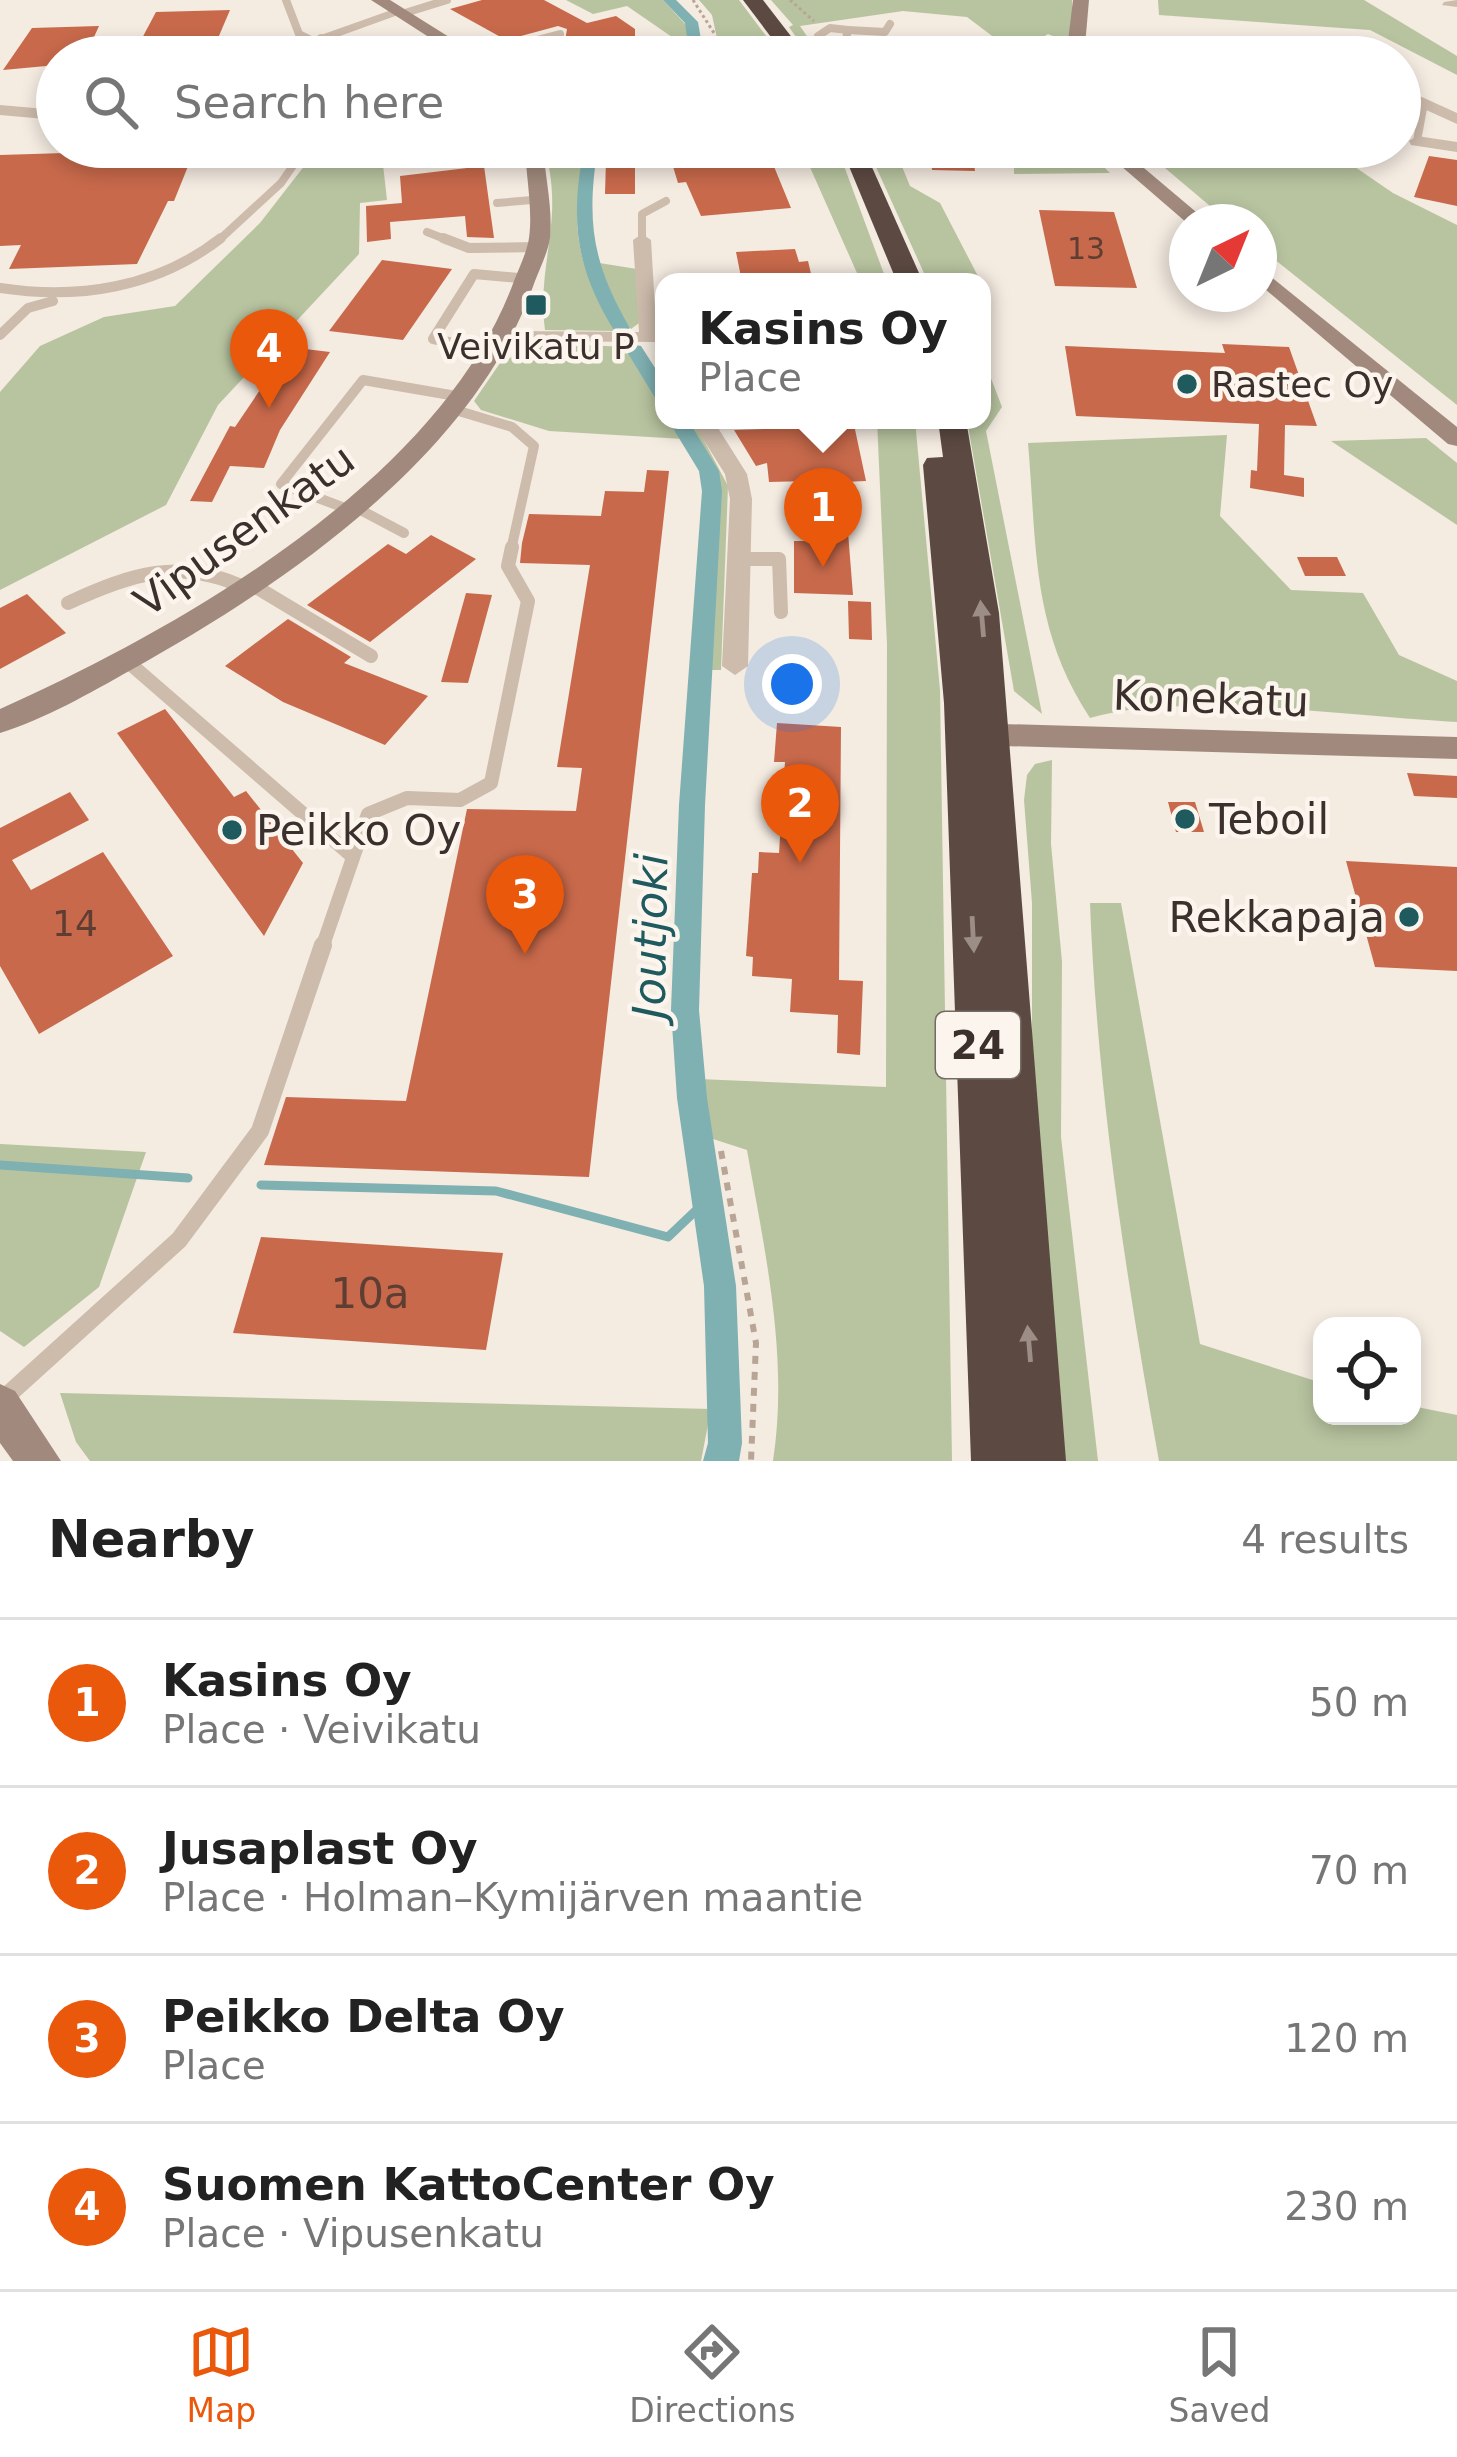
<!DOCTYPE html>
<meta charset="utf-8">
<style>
body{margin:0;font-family:"DejaVu Sans",sans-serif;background:#f6f6f6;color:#222}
.controls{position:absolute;right:36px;bottom:36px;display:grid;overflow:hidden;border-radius:24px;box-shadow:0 6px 18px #0003}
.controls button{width:108px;height:108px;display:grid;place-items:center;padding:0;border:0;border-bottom:3px solid #e0e0e0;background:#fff;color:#222;font:60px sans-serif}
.compass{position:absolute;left:1169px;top:204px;width:108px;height:108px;border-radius:50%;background:#fff;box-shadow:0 6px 18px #0003;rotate:43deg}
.you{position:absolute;left:792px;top:684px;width:42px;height:42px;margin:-30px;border:9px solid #fff;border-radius:50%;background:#1a73e8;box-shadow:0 0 0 18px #1a73e833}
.badge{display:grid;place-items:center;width:78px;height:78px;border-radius:50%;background:#ea580c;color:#fff;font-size:39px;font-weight:700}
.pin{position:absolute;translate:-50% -99px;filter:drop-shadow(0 3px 6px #0008)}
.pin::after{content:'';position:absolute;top:63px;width:42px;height:36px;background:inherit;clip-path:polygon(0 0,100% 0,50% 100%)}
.popup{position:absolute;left:655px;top:273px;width:336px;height:156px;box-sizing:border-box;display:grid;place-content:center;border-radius:24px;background:#fff;filter:drop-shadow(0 3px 9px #0005);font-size:39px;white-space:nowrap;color:#767676}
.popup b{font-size:45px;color:#222}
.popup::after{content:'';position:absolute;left:50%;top:100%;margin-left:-24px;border:24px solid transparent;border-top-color:#fff}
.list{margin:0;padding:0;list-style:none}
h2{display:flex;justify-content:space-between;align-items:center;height:156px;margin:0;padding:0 48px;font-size:51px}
h2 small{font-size:39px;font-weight:400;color:#767676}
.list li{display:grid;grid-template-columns:78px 1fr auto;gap:36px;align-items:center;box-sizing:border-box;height:168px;padding:0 48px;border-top:3px solid #e0e0e0}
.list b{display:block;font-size:45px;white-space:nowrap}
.list p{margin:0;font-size:39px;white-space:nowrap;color:#767676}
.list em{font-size:39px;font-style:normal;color:#767676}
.icon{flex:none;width:66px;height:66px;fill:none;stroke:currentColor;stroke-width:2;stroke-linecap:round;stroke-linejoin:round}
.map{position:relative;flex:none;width:1457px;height:1461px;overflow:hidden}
.search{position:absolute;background:#fff;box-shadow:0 6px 18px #0003;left:36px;right:36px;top:36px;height:132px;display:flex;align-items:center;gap:30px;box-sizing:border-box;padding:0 42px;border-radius:66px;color:#767676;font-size:45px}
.sheet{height:828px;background:#fff}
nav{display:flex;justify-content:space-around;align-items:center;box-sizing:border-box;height:168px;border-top:3px solid #e0e0e0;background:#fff;font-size:33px;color:#767676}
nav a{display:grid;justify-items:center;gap:6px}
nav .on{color:#ea580c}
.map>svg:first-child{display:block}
</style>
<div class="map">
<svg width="1457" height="1461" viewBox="0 0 1457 1461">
<rect width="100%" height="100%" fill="#f4ebe1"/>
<g fill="#b8c4a0">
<path d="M566 0H663L686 25 691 57H601L672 37 627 6 593 14Z"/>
<path d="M699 0H739L782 57H721L712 15Z"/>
<path d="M771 0H1072L1073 35 1063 40 1048 34 1033 43 1032 54 1020 57 967 17 903 11 800 26 821 57H810L789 27 793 25Z"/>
<path d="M1158 0H1364L1457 56V75L1370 30 1159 15Z"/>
<path d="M319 147H381L387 200 360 203 359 254 218 405 166 505 0 590V392L40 346 104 317 175 306 260 223Z"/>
<path d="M544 147H587C568 229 576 260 615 331L545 330C536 263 566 220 544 147Z"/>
<path d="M801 147H837L887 282H861Z"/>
<path d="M867 147H894L910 186 940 203 981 282H928Z"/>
<path d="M1014 147H1084L1110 173 1014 174Z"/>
<path d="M1140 147H1337L1336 154 1393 193 1457 225V405L1259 247V222H1229Z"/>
<path d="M593 262 637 269 639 323 631 329 599 286Z"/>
<path d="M539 343 627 347 664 407V420H672L683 439 549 431 481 410 474 401 500 363Z"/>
<path d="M982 355 1002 407 986 431 1042 714 1014 691 967 420H982Z"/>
<path d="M681 420H693L728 486 721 670H709L717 492 712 470Z"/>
<path d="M877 420H915L940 690 952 1461H773C789 1358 765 1252 747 1150L707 1137 698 1079 886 1087 887 644Z"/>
<path d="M1227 435 1220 516 1291 590 1363 593 1399 655 1457 681V722C1359 717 1178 691 1090 718 1031 628 1037 547 1028 443Z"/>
<path d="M1426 438 1457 463V525L1331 441Z"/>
<path d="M1052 760 1051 844 1062 962 1061 1137 1098 1461H1059L1032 1075V903L1024 800 1027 775 1035 764Z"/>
<path d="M1090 903H1121L1200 1344 1322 1383V1416H1412V1406L1457 1415V1461H1159C1126 1277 1097 1090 1090 903Z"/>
<path d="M0 1144 146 1152 99 1287 24 1347 0 1331Z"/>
<path d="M60 1393 711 1409 701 1461H90L76 1442Z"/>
</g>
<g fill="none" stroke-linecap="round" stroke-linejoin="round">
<g stroke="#7fb0b2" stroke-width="9">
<path d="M0 1165 188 1178"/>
<path d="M261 1185 496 1191 668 1237 707 1200"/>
</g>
<g fill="#7fb0b2" fill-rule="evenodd">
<path d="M663 0H676L698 22 704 57H690L685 23Z"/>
<path d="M584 147H598C586 221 592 263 630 328L621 333 615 332C575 267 570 221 584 147Z"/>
<path d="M635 345 641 346 664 382V403L657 401 626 350Z"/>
<path d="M668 420H688L719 471 722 491 705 805 699 1010 707 1098 736 1286 742 1443 739 1461H703L708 1443 704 1286 677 1098 671 1010 679 805 702 491 699 471Z"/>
</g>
</g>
<g fill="#c8694b">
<path d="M482 0H544L587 23 616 16 635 29V41L574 57H528L522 52 565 41 567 29 558 26 506 40 450 9Z"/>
<path d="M230 10 210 57H132L156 12Z"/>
<path d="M99 26 85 57H57V65L3 70 32 28Z"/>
<path d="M667 147H766L791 208 701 216 686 182 678 183Z"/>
<path d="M930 147H972L975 171 932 170Z"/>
<path d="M195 149 174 201H168L137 264 9 269 21 245 0 246V155Z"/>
<path d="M1429 156 1457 160V206L1414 197Z"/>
<path d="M635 159V194H605L606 160Z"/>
<path d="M484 166 494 238 467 237 465 216 390 222 391 239 367 242 366 206 402 203 400 176Z"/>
<path d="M1039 210 1114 212 1137 288 1055 286Z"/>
<path d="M795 249 799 262 808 261 813 282H742L736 252Z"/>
<path d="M382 260 452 269 403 340 329 331Z"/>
<path d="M1222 344 1289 347 1317 426 1285 425 1284 475 1304 478V497L1250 488 1251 470 1257 471 1259 424 1076 416 1065 346 1225 353Z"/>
<path d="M289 347 330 352 280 430 264 468 230 466 212 502 190 501 230 426 235 427Z"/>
<path d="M820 420H853L866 481 844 482 853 595 794 593V541H811L810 481 769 482 767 463 756 466 734 430 822 427Z"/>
<path d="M647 470 669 471 589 1177 264 1165 286 1097 406 1101 467 809 576 811 582 768 557 767 590 565 520 563 522 543 529 514 601 516 605 491 644 492Z"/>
<path d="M431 535 476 559 370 642 307 605 388 544 406 554Z"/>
<path d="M1297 557H1337L1346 576H1305Z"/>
<path d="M466 593 492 595 468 683 441 682Z"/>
<path d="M27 594 66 633 0 669V608Z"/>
<path d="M848 601 871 602 872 640 849 639Z"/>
<path d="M288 619 351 657 344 663 428 696 385 745 283 702 225 666Z"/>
<path d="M165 709 234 797 246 791 303 863 264 936 117 733Z"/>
<path d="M777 723 841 727 839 980 863 981 860 1055 837 1053 838 1015 790 1012 792 979 752 976 753 957 746 956 752 873H758L759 852 779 853 785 762H774Z"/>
<path d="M1407 773 1457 776V798L1414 796Z"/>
<path d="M70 792 89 820 12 860 31 890 103 852 173 956 39 1034 0 966V828Z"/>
<path d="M1168 802H1195L1204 832H1176Z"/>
<path d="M1346 861 1457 867V971L1375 967Z"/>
<path d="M261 1237 503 1253 486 1350 233 1333Z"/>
</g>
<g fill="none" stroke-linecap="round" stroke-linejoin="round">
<g stroke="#b9a596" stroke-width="3" stroke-dasharray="3 3" stroke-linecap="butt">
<path d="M693 0 714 33 716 57"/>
<path d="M790 0 814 21"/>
</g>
<path stroke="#b9a596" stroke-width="6" stroke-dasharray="8 8" stroke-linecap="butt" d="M721 1151 756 1343 751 1461"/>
<g stroke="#cdbbac" stroke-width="8">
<path d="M286 0 299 34 313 41"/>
<path d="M405 13 447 0"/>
<path d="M830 28 848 30 844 47 831 56 818 36Z"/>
<path d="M848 30 885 32 890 24"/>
<path d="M321 38 327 57"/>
<path d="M472 57 560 34"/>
<path d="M1032 57 1050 45 1080 42"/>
<path d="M1417 141 1424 103"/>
<path d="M425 162 535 150"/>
<path d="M497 203 544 199"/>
<path d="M427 232 450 241"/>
<path d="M642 240V214L666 201"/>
<path d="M218 241 281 183 306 147"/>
</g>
<g stroke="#cdbbac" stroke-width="10">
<path d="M443 238 469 248 540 247"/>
<path d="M0 288C78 300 157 288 221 238"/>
<path d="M0 335 28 308 53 301"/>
<path d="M496 351 433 339 474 274 530 279"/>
<path d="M452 409 512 427 534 446 511 550"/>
<path d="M353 506 404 533"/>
<path d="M350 510 281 484 363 380 462 397"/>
</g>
<g stroke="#cdbbac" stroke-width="14">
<path d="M739 559H779L781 612"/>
<path d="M251 584 371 656"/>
<path d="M68 603C130 574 181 557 245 588"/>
<path d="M127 661 353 857"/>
<path d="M322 948 368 814 407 798 460 800 491 783 528 601 508 566 512 547"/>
</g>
<path stroke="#cdbbac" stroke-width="18" d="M0 1402 179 1240 260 1131 323 945"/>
<g fill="#cdbbac" fill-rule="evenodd">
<path d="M1457 0V7L1442 5 1444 2Z"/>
<path d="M397 8 409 11 282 57H259Z"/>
<path d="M1080 37 1212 38 1324 57H1282L1212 48 1075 45 1072 42Z"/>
<path d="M1400 87 1457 113V124L1400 98Z"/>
<path d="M0 105 57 110V120L0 115Z"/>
<path d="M1417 136 1457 142V152L1411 145 1409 141Z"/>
<path d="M642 234 651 240 657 342 498 341V333L505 331 639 332 633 240Z"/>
<path d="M691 420H713L747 474 752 499 748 666 735 675 722 666 730 499 725 474Z"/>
</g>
<g fill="#a18a7d" fill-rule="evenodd">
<path d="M371 0H390L481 57H460Z"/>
<path d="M1073 0H1089L1084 57H1066Z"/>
<path d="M525 147H543C545 176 553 209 550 238 548 252 540 268 535 281 476 454 286 584 131 670 90 693 45 719 0 733V709C183 627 442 479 514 281 519 268 527 252 529 238 533 210 526 176 525 147Z"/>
<path d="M1099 147H1119L1208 222 1187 223Z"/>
<path d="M1259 267 1457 427V446L1448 444 1259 284Z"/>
<path d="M969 723 1457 737V759L969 745 954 734Z"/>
<path d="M0 1384 15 1391 61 1461H13L0 1443Z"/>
</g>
<g fill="#5c4a42" fill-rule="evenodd">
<path d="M743 0H763L807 57H786Z"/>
<path d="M841 147H863L923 282H897Z"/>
<path d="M938 420H966L999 613 1066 1461H971L944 703 923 465 927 458 943 457Z"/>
</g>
</g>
<defs><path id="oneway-solid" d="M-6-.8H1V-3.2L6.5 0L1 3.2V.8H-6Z" transform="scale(3)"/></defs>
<g fill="#9c8e87">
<use href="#oneway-solid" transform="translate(982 619) rotate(-95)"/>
<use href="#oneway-solid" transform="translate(973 934) rotate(87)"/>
<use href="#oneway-solid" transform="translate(1029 1344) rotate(-95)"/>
</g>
<g fill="#1f5a5e" stroke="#fbf5ee" stroke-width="4.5">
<rect x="524" y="293" width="24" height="24" rx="6"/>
<circle cx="1187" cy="384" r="12"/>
<circle cx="1185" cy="819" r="12"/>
<circle cx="232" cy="830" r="12"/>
<circle cx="1409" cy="917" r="12"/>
</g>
<g text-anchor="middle" stroke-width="9" stroke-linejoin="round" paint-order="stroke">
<g font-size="30" fill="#5e3e33">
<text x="1086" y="259">13</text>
</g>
<g font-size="36" fill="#3b302b" stroke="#fbf5ee">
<text x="536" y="359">Veivikatu P</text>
<text x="1211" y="397" text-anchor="start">Rastec Oy</text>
</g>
<g font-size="36" fill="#5e3e33">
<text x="75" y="936">14</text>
</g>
<rect fill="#fbf5ee" stroke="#756b66" stroke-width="3" x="936" y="1012" width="84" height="66" rx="9"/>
<g font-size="39" font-weight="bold" fill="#3b302b">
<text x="978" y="1059">24</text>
</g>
<g font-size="42" fill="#3b302b" stroke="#fbf5ee">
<text transform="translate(244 530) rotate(-36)" y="15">Vipusenkatu</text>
<text transform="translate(1211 698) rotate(2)" y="15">Konekatu</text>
</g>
<g font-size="42" fill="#3b302b" stroke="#fbf5ee" text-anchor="start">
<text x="1209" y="834">Teboil</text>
<text x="256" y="845">Peikko Oy</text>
<text x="1385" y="932" text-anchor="end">Rekkapaja</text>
</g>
<g font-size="42" fill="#5e3e33">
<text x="370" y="1308">10a</text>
</g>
<g font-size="45" font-style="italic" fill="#1f5a5e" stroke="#fbf5ee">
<text transform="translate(650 936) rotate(-89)" y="16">Joutjoki</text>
</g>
</g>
</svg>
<div class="controls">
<button><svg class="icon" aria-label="locate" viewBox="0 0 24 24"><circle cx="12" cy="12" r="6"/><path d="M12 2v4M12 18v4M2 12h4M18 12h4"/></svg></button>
</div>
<svg class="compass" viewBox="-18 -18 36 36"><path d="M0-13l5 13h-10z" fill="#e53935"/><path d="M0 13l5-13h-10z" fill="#767676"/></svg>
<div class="you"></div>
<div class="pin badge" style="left:823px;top:567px">1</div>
<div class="popup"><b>Kasins Oy</b>Place</div>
<div class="pin badge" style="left:800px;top:863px">2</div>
<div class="pin badge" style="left:525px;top:954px">3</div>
<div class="pin badge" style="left:269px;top:408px">4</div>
<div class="search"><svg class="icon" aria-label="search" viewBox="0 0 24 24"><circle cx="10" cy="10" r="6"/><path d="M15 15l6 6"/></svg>Search here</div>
</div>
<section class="sheet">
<h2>Nearby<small>4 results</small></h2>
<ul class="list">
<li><span class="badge">1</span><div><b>Kasins Oy</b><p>Place · Veivikatu</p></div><em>50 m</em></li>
<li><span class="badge">2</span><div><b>Jusaplast Oy</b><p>Place · Holman–Kymijärven maantie</p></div><em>70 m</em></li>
<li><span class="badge">3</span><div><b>Peikko Delta Oy</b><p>Place</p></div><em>120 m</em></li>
<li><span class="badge">4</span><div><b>Suomen KattoCenter Oy</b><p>Place · Vipusenkatu</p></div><em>230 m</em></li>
</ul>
</section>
<nav>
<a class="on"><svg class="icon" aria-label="map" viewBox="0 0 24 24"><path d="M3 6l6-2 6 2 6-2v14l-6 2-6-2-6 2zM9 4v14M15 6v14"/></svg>Map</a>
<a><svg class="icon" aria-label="directions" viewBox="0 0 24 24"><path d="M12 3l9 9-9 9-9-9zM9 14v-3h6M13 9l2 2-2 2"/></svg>Directions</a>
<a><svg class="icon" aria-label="saved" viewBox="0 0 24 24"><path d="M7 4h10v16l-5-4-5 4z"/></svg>Saved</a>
</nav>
